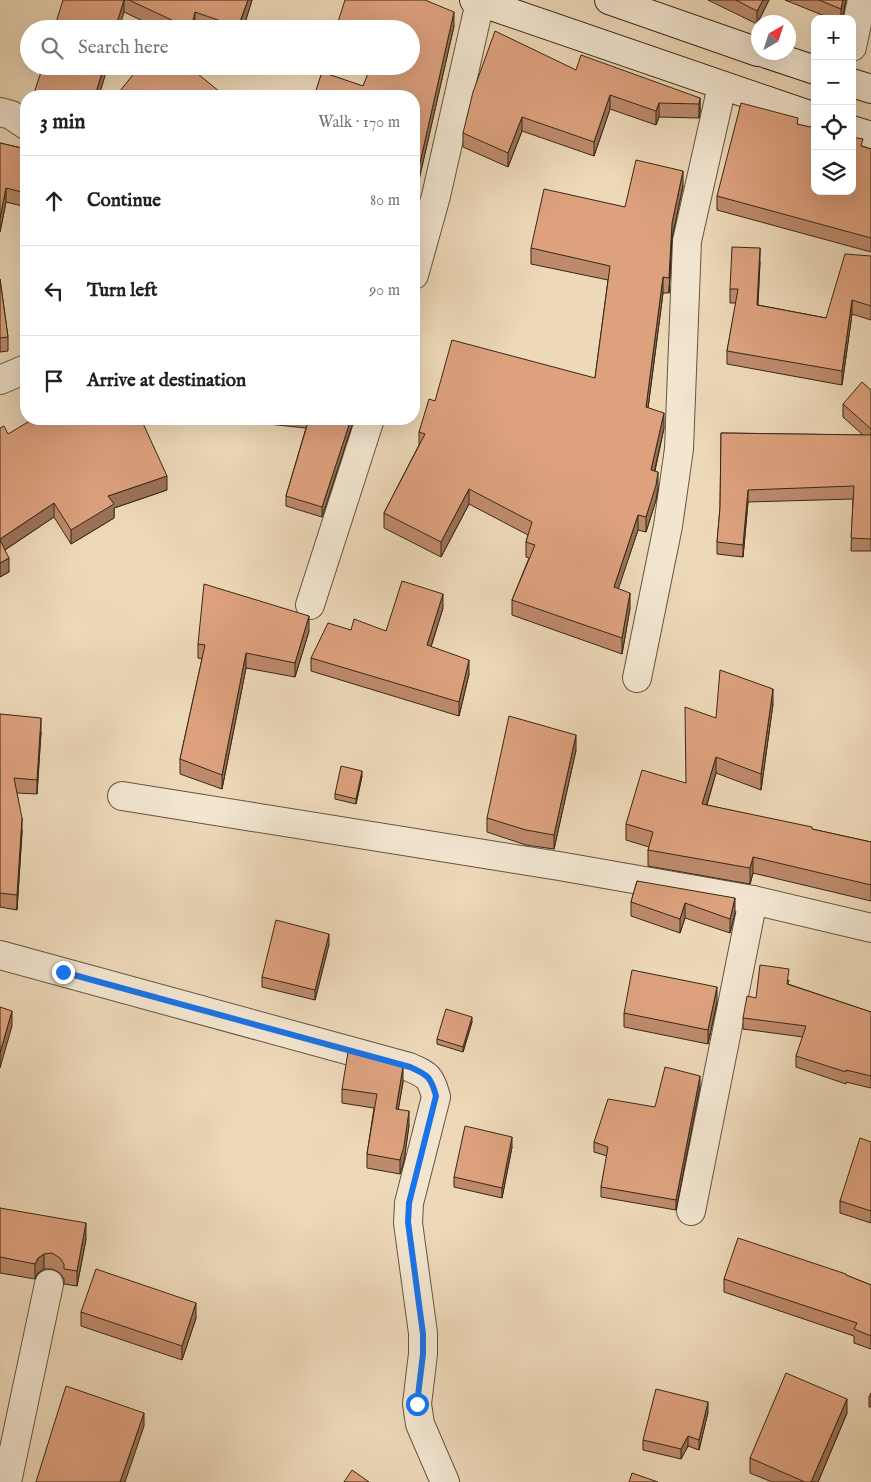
<!DOCTYPE html>
<meta charset="utf-8">
<style>
body{margin:0;font-family:"IM FELL English",serif;background:#f6f6f6;color:#202124}
.controls{position:absolute;right:15px;top:15px;display:grid;overflow:hidden;border-radius:10px;box-shadow:0 5px 20px #0002}
.controls button{width:45px;height:45px;display:grid;place-items:center;padding:0;border:0;border-bottom:1px solid #e0e0e0;background:#fff;color:#202124;font:25px sans-serif}
.compass{position:absolute;left:751px;top:15px;width:45px;height:45px;border-radius:50%;background:#fff;box-shadow:0 5px 20px #0002;rotate:39deg}
.stop{position:absolute;width:15px;height:15px;margin:-11px;border:4px solid #1a73e8;border-radius:50%;background:#fff}
.stop.end{background:#1a73e8;border-color:#fff;box-shadow:0 1px 5px #0008}
.list{margin:0;padding:0;list-style:none}
h2{display:flex;justify-content:space-between;align-items:center;height:65px;margin:0;padding:0 20px;font-size:21px}
h2 small{font-size:16px;font-weight:400;color:#757577}
.list li{display:grid;grid-template-columns:32px 1fr auto;gap:15px;align-items:center;box-sizing:border-box;height:90px;padding:0 20px;border-top:1px solid #e0e0e0}
.list b{display:block;font-size:19px;white-space:nowrap}
.list em{font-size:16px;font-style:normal;color:#757577}
.icon{flex:none;width:28px;height:28px;fill:none;stroke:currentColor;stroke-width:2;stroke-linecap:round;stroke-linejoin:round}
.map{position:relative;flex:none;width:871px;height:1482px;overflow:hidden}
.search{position:absolute;background:#fff;box-shadow:0 5px 20px #0002;left:20px;top:20px;width:400px;height:55px;display:flex;align-items:center;gap:12px;box-sizing:border-box;padding:0 18px;border-radius:28px;color:#757577;font-size:19px}
.panel{position:absolute;background:#fff;box-shadow:0 5px 20px #0002;left:20px;top:90px;width:400px;height:335px;border-radius:20px}
.map>svg:first-child{display:block}
</style>
<div class="map">
<svg width="871" height="1482" viewBox="0 0 871 1482">
<rect width="100%" height="100%" fill="#edd8b8"/>
<filter id="stains"><feTurbulence type="fractalNoise" baseFrequency=".004" numOctaves="4"/><feColorMatrix values="0 0 0 0 .2 0 0 0 0 .09 0 0 0 0 .02 0 0 0 .5 -.17"/></filter>
<radialGradient id="worn" r=".72"><stop offset=".6" stop-color="#630" stop-opacity="0"/><stop offset="1" stop-color="#630" stop-opacity=".3"/></radialGradient>
<g fill="none" stroke-linecap="round" stroke-linejoin="round">
<defs>
<g id="street">
<path d="M852 47 862 0"/>
<path d="M0 112 11 115 26 125"/>
<path d="M414 275 436 196 480 2"/>
<path d="M0 380 26 369"/>
<path d="M310 605 370 419"/>
<path d="M637 678 668 526 679 449 687 241 722 86"/>
<path d="M122 796 559 866 753 900 871 928"/>
<path d="M0 955 409 1067C428 1075 431 1077 436 1097L409 1203 408 1223 423 1333V1354L417 1404 420 1424 445 1482"/>
<path d="M691 1211 753 900"/>
<path d="M7 1482 49 1284"/>
</g>
<g id="secondary">
<path d="M474 0 815 117"/>
<path d="M609 0 758 52"/>
<path d="M761 52 815 70"/>
<path d="M852 83 871 89"/>
<path d="M852 130 871 136"/>
</g>
</defs>
<use href="#street" stroke="#64543e" stroke-width="30"/>
<use href="#secondary" stroke="#362816" stroke-width="30"/>
<use href="#street" stroke="#f3e6d1" stroke-width="28"/>
<use href="#secondary" stroke="#f3e6d1" stroke-width="28"/>
</g>
<g fill="#be8a6c" stroke="#362816">
<path d="M63 0H252L243 29H203L195 26V29H160L124 12Z"/>
<path d="M708 0H769L757 24Z"/>
<path d="M785 0H846L842 19H832Z"/>
<path d="M337 25 454 26 418 184V190L414 203V96L363 86 411 29H337Z"/>
<path d="M576 70 700 98V111L699 118 659 117 656 125 610 109 594 156 522 131 508 167 463 147V133Z"/>
<path d="M120 91 225 96H120Z"/>
<path d="M798 124 871 149V252L717 210V196Z"/>
<path d="M0 143 26 149V207L6 202 0 232Z"/>
<path d="M683 186 672 238 669 293H663L648 408 664 428 655 471 658 488 656 500 646 532 638 530 618 588 630 608 622 654 512 615V600L529 558 526 557V542L528 535 469 504 441 557 384 528V513L419 445V432L435 401 595 378 608 280 531 264V248L625 207Z"/>
<path d="M871 256V320L852 314 842 385 727 364V351L736 303H730V289L760 262 758 305 826 318Z"/>
<path d="M0 279 8 337V351L0 352Z"/>
<path d="M871 390V551H851L853 499 748 502 743 557 717 554V542L720 508 721 433 863 435 843 417V404Z"/>
<path d="M268 419H354L322 517 286 506V496L306 428 268 424Z"/>
<path d="M8 434 167 490 114 508V518L71 544 54 517 5 550 9 572 0 577Z"/>
<path d="M443 608 431 647 469 674 459 716 311 671V658L351 630 386 631Z"/>
<path d="M309 631 295 677 246 668 222 789 180 774V759L202 659 198 658V644Z"/>
<path d="M773 704 761 790 716 773 707 805 812 829 871 842V901L753 873 750 884 648 866V850L649 847 626 840V824L686 783 716 718Z"/>
<path d="M0 714 41 732 37 794 17 793 22 832 17 910 0 907Z"/>
<path d="M576 750 554 849 526 845 487 832V818Z"/>
<path d="M362 776 356 804 335 799V794Z"/>
<path d="M637 881 735 913 730 933 685 918 680 933 631 916V902Z"/>
<path d="M329 944 315 1000 262 987V977Z"/>
<path d="M789 980 788 984 871 1012V1088L846 1082V1084L796 1067V1056L803 1037 743 1029V1018L756 998Z"/>
<path d="M717 1002 708 1044 624 1027V1013Z"/>
<path d="M472 1022 463 1052 437 1044V1039Z"/>
<path d="M403 1082 398 1109 409 1125 404 1161 400 1174 367 1168V1154L374 1108 342 1103V1089Z"/>
<path d="M700 1086 676 1210 601 1197V1187L607 1156 594 1152V1142L655 1107Z"/>
<path d="M871 1142V1223L840 1213V1201Z"/>
<path d="M512 1147 502 1198 454 1187V1177Z"/>
<path d="M0 1208 86 1239 77 1286 64 1284V1279L60 1273 52 1269H44L38 1273 35 1279 0 1273Z"/>
<path d="M846 1275 871 1285V1349L854 1343V1336L724 1292V1279Z"/>
<path d="M81 1312 196 1318 182 1360 81 1326Z"/>
<path d="M871 1393V1407H869V1397Z"/>
<path d="M708 1412 699 1450 688 1446 681 1459 643 1450V1440Z"/>
<path d="M847 1413 818 1482H772L750 1473V1458Z"/>
</g>
<g fill="#9b7158" stroke="#362816">
<path d="M124 0V12L119 29H115Z"/>
<path d="M248 0H252L243 29H238Z"/>
<path d="M763 0H769L757 24V11Z"/>
<path d="M843 0H846L842 19H841V9Z"/>
<path d="M195 12V29H191Z"/>
<path d="M454 12V26L418 184V190L414 203V189L417 176Z"/>
<path d="M104 66H108L99 96H95Z"/>
<path d="M610 95V109L594 156V142Z"/>
<path d="M700 98V111L699 118V104Z"/>
<path d="M659 103V117L656 125V111Z"/>
<path d="M522 117V131L508 167V153Z"/>
<path d="M683 171V186L672 238 669 293 672 223Z"/>
<path d="M6 188V202L0 232V218Z"/>
<path d="M760 248V262L757 319V305Z"/>
<path d="M663 277V293L646 423V407Z"/>
<path d="M852 300V314L842 385V371Z"/>
<path d="M664 413V428L651 486V470Z"/>
<path d="M351 419H354L322 517V507Z"/>
<path d="M658 472V488L656 500 646 532V517Z"/>
<path d="M167 476V490L114 508V518L71 544V530L108 496Z"/>
<path d="M469 489V504L441 557V542Z"/>
<path d="M748 490V502L743 557V545Z"/>
<path d="M54 503V517L0 553V539Z"/>
<path d="M638 515V530L614 602V587Z"/>
<path d="M9 558V572L0 577V563Z"/>
<path d="M630 593V608L622 654V638Z"/>
<path d="M443 594V608L427 659V645Z"/>
<path d="M309 616V631L295 677V663Z"/>
<path d="M246 653V668L222 789V775Z"/>
<path d="M469 660V674L459 716V702Z"/>
<path d="M773 689V704L761 790V774Z"/>
<path d="M41 718V732L37 794V780Z"/>
<path d="M576 735V750L554 849V835Z"/>
<path d="M716 757V773L702 820V804Z"/>
<path d="M362 771V776L356 804V799Z"/>
<path d="M22 818V832L17 910V895Z"/>
<path d="M753 857V873L750 884V868Z"/>
<path d="M735 898V913L730 933V919Z"/>
<path d="M685 903V918L680 933V919Z"/>
<path d="M329 934V944L315 1000V990Z"/>
<path d="M717 987V1002L708 1044V1030Z"/>
<path d="M12 1011V1026L0 1068V1053Z"/>
<path d="M472 1017V1022L463 1052V1047Z"/>
<path d="M403 1067V1082L396 1123V1109Z"/>
<path d="M700 1076V1086L676 1210V1200Z"/>
<path d="M409 1111V1125L404 1161 400 1174V1160Z"/>
<path d="M512 1137V1147L502 1198V1188Z"/>
<path d="M86 1223V1239L77 1286V1271Z"/>
<path d="M44 1254V1269L38 1273 35 1279V1264L38 1258Z"/>
<path d="M196 1303V1318L182 1360V1346Z"/>
<path d="M847 1399V1413L818 1482H811Z"/>
<path d="M708 1402V1412L699 1450V1440Z"/>
<path d="M144 1413V1426L125 1482H120Z"/>
<path d="M688 1436V1446L681 1459V1449Z"/>
</g>
<g fill="#dda17e" stroke="#362816">
<path d="M63 0H124L115 29H54Z"/>
<path d="M129 0H248L238 27 195 12 191 29H170L176 22Z"/>
<path d="M345 0H425L454 12 417 176H418L414 189V152L416 151 414 150V96H314L322 72 363 86 371 66H411V29H349L337 25Z"/>
<path d="M736 0H763L757 11Z"/>
<path d="M819 0H843L841 9Z"/>
<path d="M495 31 576 70 581 55 700 98 699 104 659 103 656 111 610 95 594 142 522 117 508 153 463 133 473 92Z"/>
<path d="M43 66H104L95 96H33Z"/>
<path d="M140 66H188L225 96H126L120 91Z"/>
<path d="M741 103 798 118 797 124 815 128V191H852V137L863 139 861 146 871 149V238L717 196Z"/>
<path d="M0 143 26 149V193L6 188 0 218Z"/>
<path d="M636 160 683 171 672 223 669 278 663 277 646 407 664 413 651 470 658 472 656 485 646 517 638 515 614 587 630 593 622 638 512 600 535 545 526 542 532 522 469 489 441 542 384 513 425 434 419 432 429 399 435 401 452 340 595 378 610 266 531 248 544 189 625 207Z"/>
<path d="M732 247 760 248 757 305 826 318 845 254 871 256V306L852 300 842 371 727 351 738 289H730Z"/>
<path d="M0 279 8 337 0 338Z"/>
<path d="M862 382 871 390V429L843 404Z"/>
<path d="M33 419H141L167 476 108 496 114 504 71 530 54 503 0 539V428L4 426 8 434Z"/>
<path d="M309 419H351L322 507 286 496Z"/>
<path d="M721 433 871 435V539L851 538 854 486 748 490 743 545 717 542 720 508Z"/>
<path d="M0 540 9 558 0 563Z"/>
<path d="M402 581 443 594 427 645 469 660 459 702 311 658 328 623 351 630 354 619 386 631Z"/>
<path d="M204 584 309 616 295 663 246 653 222 775 180 759 205 645 198 644Z"/>
<path d="M720 670 773 689 761 774 716 757 702 804 812 827V829L871 842V885L753 857 750 868 648 850 653 832 626 824 642 770 686 783 685 707 716 718Z"/>
<path d="M0 714 41 718 37 780 14 778 22 818 17 895 0 893Z"/>
<path d="M509 716 576 735 554 835 526 830 487 818Z"/>
<path d="M341 766 362 771 356 799 335 794Z"/>
<path d="M637 881 735 898 730 919 685 903 680 919 631 902Z"/>
<path d="M276 920 329 934 315 990 262 977Z"/>
<path d="M760 965 789 969 787 984 871 1012V1076L846 1070V1072L796 1056 806 1026 743 1018 747 996 756 998Z"/>
<path d="M632 970 717 987 708 1030 624 1013Z"/>
<path d="M0 1007 12 1011 0 1053Z"/>
<path d="M446 1009 472 1017 463 1047 437 1039Z"/>
<path d="M348 1052 403 1067 396 1109 409 1111 404 1146 400 1160 367 1154 377 1094 342 1089Z"/>
<path d="M665 1067 700 1076 676 1200 601 1187 608 1147 594 1142 608 1099 655 1107Z"/>
<path d="M465 1126 512 1137 502 1188 454 1177Z"/>
<path d="M860 1138 871 1142V1211L840 1201Z"/>
<path d="M0 1208 86 1223 77 1271 64 1269V1264L60 1258 52 1253 44 1254 38 1258 35 1264 0 1257Z"/>
<path d="M738 1238 846 1274V1275L871 1285V1336L854 1329 857 1323 724 1279Z"/>
<path d="M96 1269 196 1303 182 1346 81 1312Z"/>
<path d="M786 1373 847 1399 811 1482H805L750 1458Z"/>
<path d="M66 1386 144 1413 120 1482H36Z"/>
<path d="M656 1389 708 1402 699 1440 688 1436 681 1449 643 1440Z"/>
<path d="M352 1470 369 1482H344Z"/>
<path d="M632 1473 658 1482H629Z"/>
</g>
<g fill="none" stroke-linecap="round" stroke-linejoin="round">
<path stroke="#1a73e8" stroke-width="6" d="M63 972 410 1067C428 1075 431 1077 436 1096L409 1203 408 1222 423 1334V1354L417 1404"/>
</g>
<rect width="100%" height="100%" filter="url(#stains)"/>
<rect width="100%" height="100%" fill="url(#worn)"/>
</svg>
<div class="controls">
<button>+</button>
<button>−</button>
<button><svg class="icon" aria-label="locate" viewBox="0 0 24 24"><circle cx="12" cy="12" r="6"/><path d="M12 2v4M12 18v4M2 12h4M18 12h4"/></svg></button>
<button><svg class="icon" aria-label="layers" viewBox="0 0 24 24"><path d="M12 4l9 5-9 5-9-5zM3 14l9 5 9-5"/></svg></button>
</div>
<svg class="compass" viewBox="-18 -18 36 36"><path d="M0-13l5 13h-10z" fill="#e53935"/><path d="M0 13l5-13h-10z" fill="#757577"/></svg>
<div class="stop" style="left:417px;top:1404px"></div>
<div class="stop end" style="left:63px;top:972px"></div>
<div class="search"><svg class="icon" aria-label="search" viewBox="0 0 24 24"><circle cx="10" cy="10" r="6"/><path d="M15 15l6 6"/></svg>Search here</div>
<section class="panel">
<h2>3 min<small>Walk · 170 m</small></h2>
<ul class="list">
<li><svg class="icon" aria-label="ahead" viewBox="0 0 24 24"><path d="M12 20V5M6 11l6-6 6 6"/></svg><div><b>Continue</b></div><em>80 m</em></li>
<li><svg class="icon" aria-label="left" viewBox="0 0 24 24"><path d="M17 20v-9H6M10 6l-5 5 5 5"/></svg><div><b>Turn left</b></div><em>90 m</em></li>
<li><svg class="icon" aria-label="arrive" viewBox="0 0 24 24"><path d="M6 21V4h12l-3 4 3 4H6"/></svg><div><b>Arrive at destination</b></div></li>
</ul>
</section>
</div>
